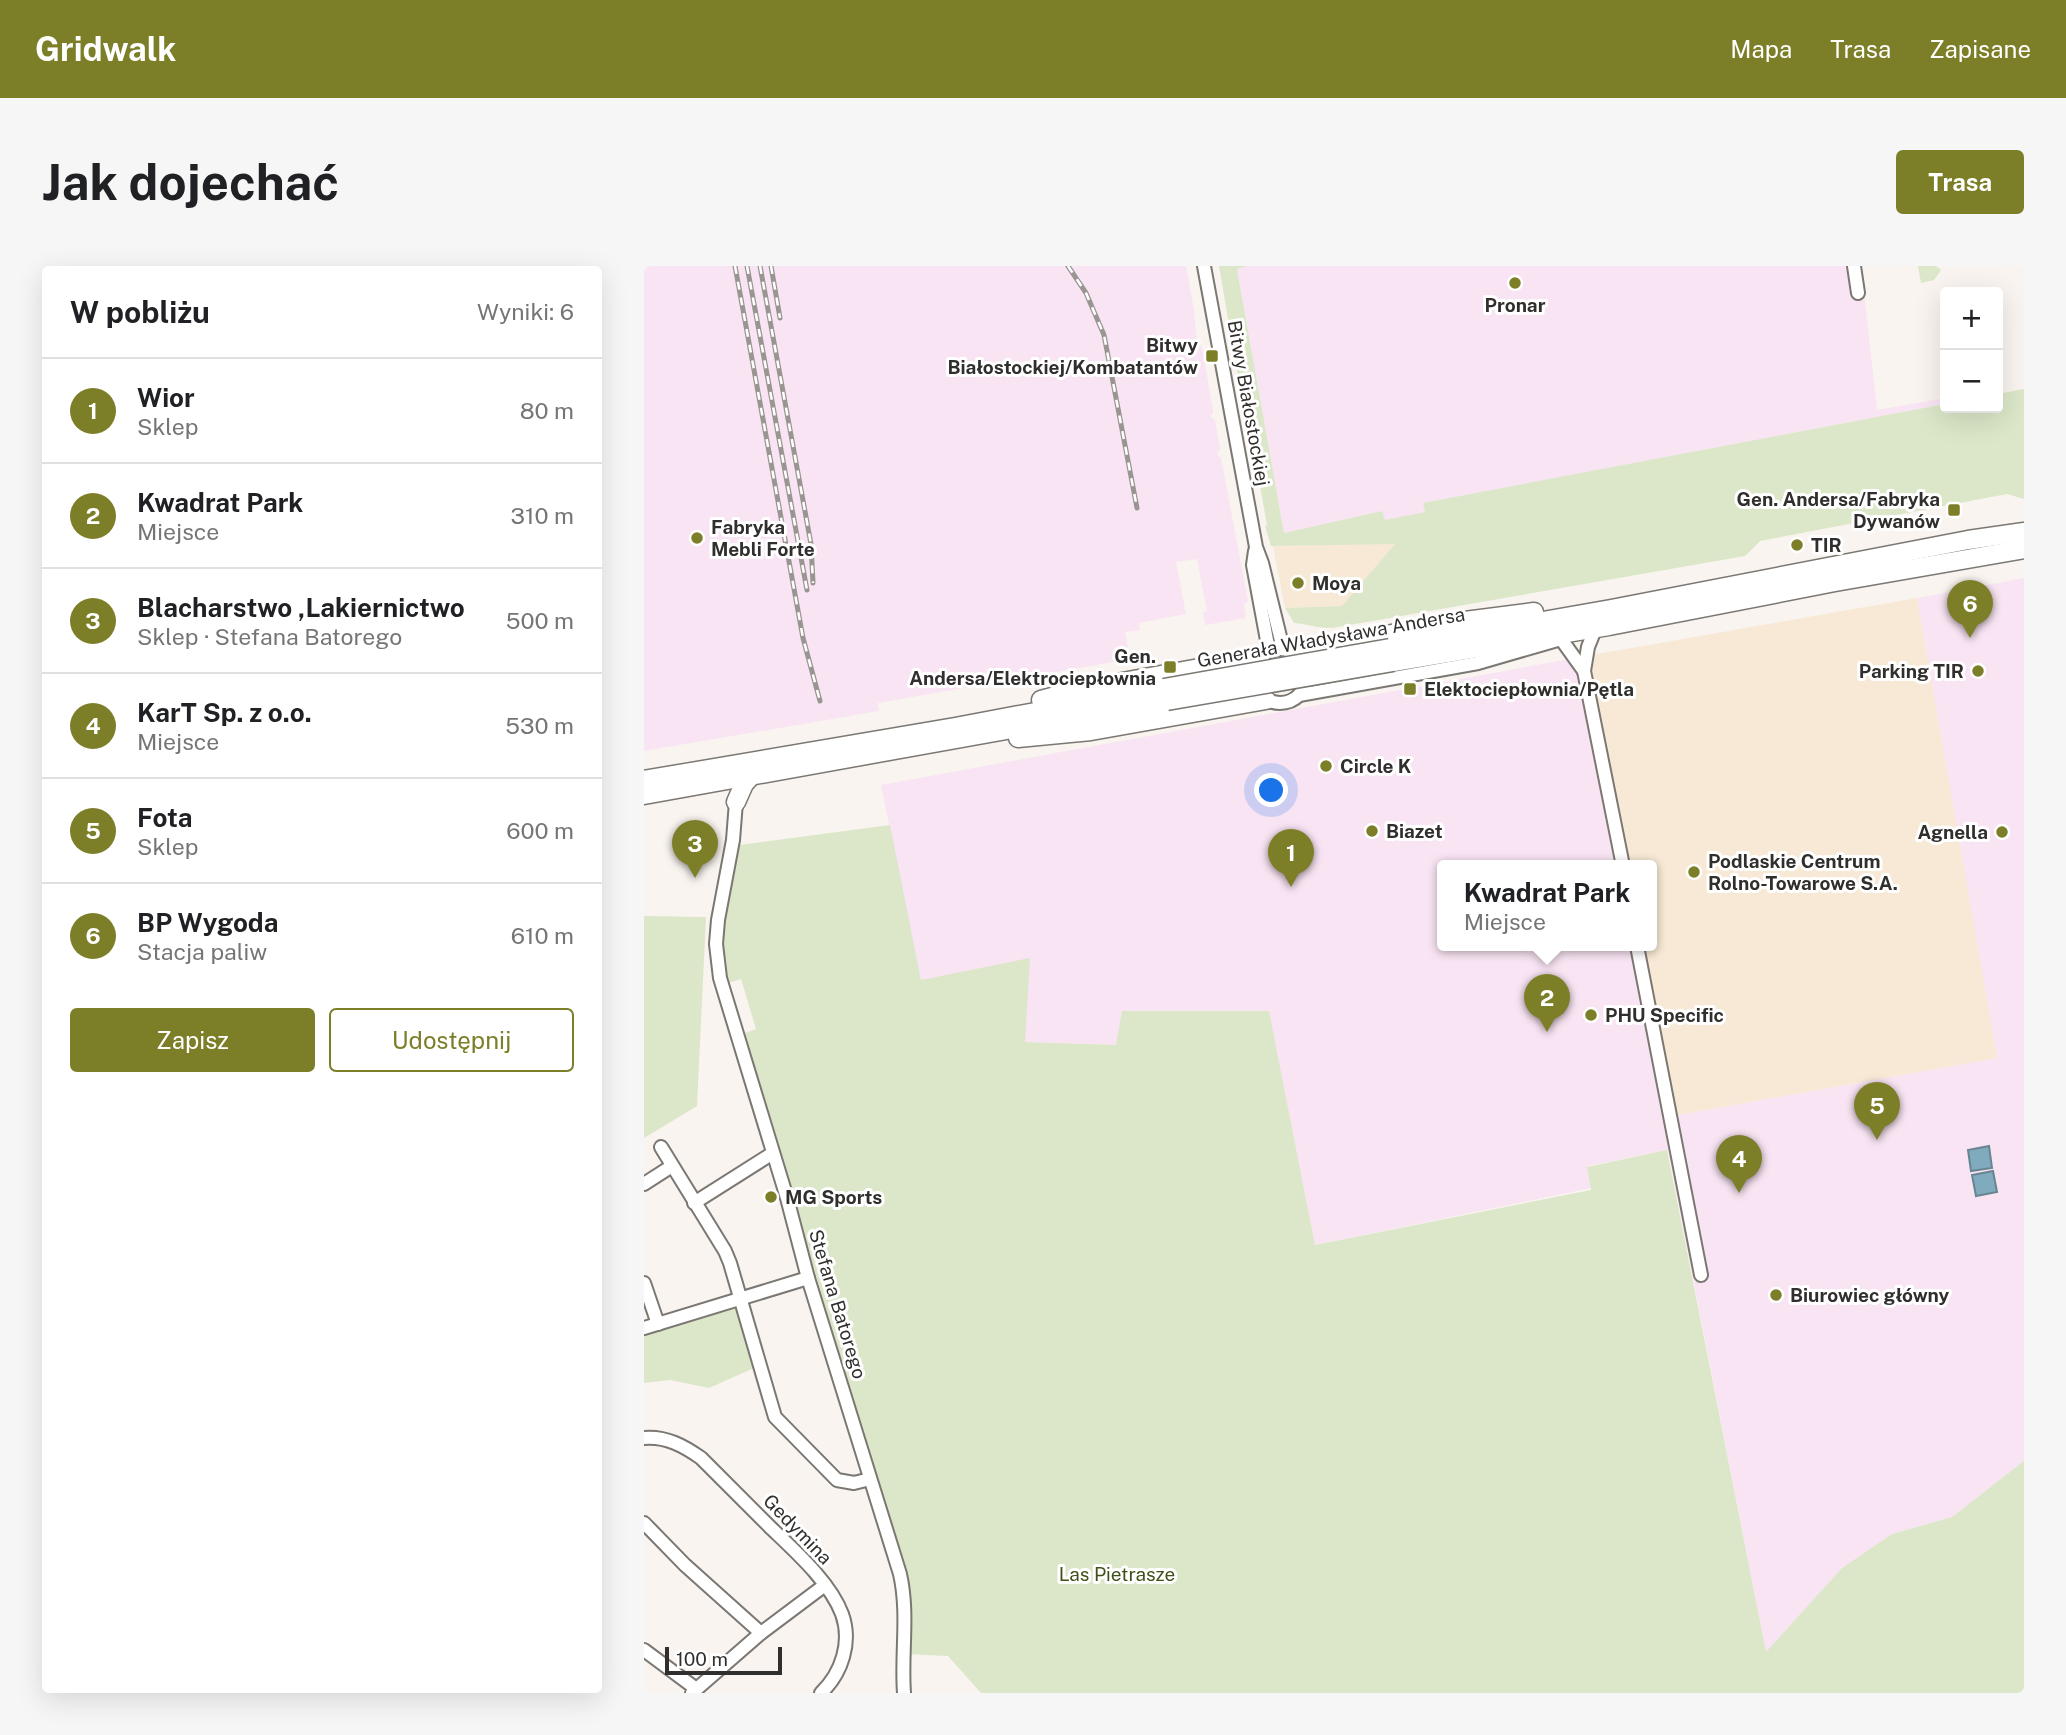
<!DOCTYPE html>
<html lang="pl">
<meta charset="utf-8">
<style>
body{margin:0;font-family:"Public Sans",sans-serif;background:#f6f6f6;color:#202124}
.controls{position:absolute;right:21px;top:21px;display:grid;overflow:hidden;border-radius:7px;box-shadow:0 7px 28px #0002}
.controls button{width:63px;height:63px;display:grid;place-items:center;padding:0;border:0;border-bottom:2px solid #e0e0e0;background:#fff;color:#202124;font:35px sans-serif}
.scale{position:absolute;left:21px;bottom:18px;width:117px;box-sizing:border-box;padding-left:7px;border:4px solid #312f2d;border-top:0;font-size:19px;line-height:24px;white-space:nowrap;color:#312f2d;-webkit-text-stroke:5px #fff;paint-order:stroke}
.you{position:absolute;left:628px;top:525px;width:24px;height:24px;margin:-18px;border:5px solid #fff;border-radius:50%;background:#1a73e8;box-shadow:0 0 0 10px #1a73e833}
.badge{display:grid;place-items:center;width:46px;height:46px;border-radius:50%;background:#7c7e28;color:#fff;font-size:23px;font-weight:700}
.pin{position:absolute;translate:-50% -58px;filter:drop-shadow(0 2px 4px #0008)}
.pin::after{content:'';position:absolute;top:37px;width:24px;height:21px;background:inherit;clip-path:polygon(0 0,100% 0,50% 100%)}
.popup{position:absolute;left:793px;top:594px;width:220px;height:91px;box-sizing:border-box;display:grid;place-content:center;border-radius:7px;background:#fff;filter:drop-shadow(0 2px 5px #0005);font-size:23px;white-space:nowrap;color:#757577}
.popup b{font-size:26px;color:#202124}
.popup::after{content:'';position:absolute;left:50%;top:100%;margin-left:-14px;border:14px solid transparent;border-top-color:#fff}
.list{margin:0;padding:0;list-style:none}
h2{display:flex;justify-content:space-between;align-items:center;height:91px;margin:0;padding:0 28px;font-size:30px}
h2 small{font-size:23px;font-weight:400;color:#757577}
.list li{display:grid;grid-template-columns:46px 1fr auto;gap:21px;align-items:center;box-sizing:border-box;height:105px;padding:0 28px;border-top:2px solid #e0e0e0}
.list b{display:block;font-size:26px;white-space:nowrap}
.list p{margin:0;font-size:23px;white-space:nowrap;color:#757577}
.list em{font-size:23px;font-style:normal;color:#757577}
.actions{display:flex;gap:14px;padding:21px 28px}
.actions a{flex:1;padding:16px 0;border:2px solid #7c7e28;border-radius:7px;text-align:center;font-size:24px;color:#7c7e28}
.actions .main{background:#7c7e28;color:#fff}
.map{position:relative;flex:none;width:1380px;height:1427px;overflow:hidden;border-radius:7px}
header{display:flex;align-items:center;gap:42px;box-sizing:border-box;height:98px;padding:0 35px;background:#7c7e28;color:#fff}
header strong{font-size:33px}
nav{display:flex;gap:38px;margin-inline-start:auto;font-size:24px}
.intro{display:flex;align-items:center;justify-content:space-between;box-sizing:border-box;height:168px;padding:0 42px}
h1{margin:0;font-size:49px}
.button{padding:18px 32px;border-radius:7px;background:#7c7e28;color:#fff;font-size:24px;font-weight:700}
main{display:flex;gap:42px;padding:0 42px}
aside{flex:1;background:#fff;border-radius:7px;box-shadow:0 7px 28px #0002}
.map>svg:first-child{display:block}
</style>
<header>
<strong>Gridwalk</strong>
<nav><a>Mapa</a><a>Trasa</a><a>Zapisane</a></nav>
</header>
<div class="intro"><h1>Jak dojechać</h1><a class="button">Trasa</a></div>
<main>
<aside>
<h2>W pobliżu<small>Wyniki: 6</small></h2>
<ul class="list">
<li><span class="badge">1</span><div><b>Wior</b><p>Sklep</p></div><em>80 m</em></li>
<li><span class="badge">2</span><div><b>Kwadrat Park</b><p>Miejsce</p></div><em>310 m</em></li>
<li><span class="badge">3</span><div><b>Blacharstwo ,Lakiernictwo</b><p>Sklep · Stefana Batorego</p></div><em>500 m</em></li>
<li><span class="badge">4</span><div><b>KarT Sp. z o.o.</b><p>Miejsce</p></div><em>530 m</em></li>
<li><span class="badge">5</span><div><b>Fota</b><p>Sklep</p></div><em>600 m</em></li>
<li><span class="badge">6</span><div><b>BP Wygoda</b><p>Stacja paliw</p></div><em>610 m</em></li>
</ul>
<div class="actions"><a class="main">Zapisz</a><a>Udostępnij</a></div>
</aside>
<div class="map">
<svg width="1380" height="1427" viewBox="0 0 1380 1427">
<rect width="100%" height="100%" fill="#f9f4ef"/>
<g fill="#f7e9d5">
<path d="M752 277 698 340 641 342 629 280Z"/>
<path d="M1273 332 1354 792 1023 851 993 680H1008V600H979L942 390Z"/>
</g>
<g fill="#f9e4f3">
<path d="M0 0H542L550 44 553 79 557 80 558 82 569 144V148L566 150 571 154 576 183 573 187 574 190 577 192 604 335 600 339 602 352 561 359 559 346 563 345 553 293 532 296 542 348 495 357 496 364 481 366 486 393 234 437 235 445 0 485Z"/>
<path d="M603 0H1217L1233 144 1301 132V138L780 237 781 246 740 255 738 245 640 267 593 2Z"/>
<path d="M1380 312V1195L1308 1251 1248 1268 1198 1302 1122 1387 1024 884 943 900 947 922 671 979 625 746 478 745 473 779 380 776 277 714 237 519 942 390 979 600H798V680H993L1023 851 1353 792 1273 332Z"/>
</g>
<g fill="#dbe7c8">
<path d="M575 0H603L593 3 640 267 738 245 741 254 781 246 779 237 1301 138V142H1354V128L1380 123V233L1363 228 1116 275 1101 290 694 361C675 364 667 358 650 357L641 342 698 340 751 278 627 280 621 260 623 259 607 169 602 158Z"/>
<path d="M1274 0H1292L1297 4 1290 14 1277 17Z"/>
<path d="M246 559 277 714 386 692 381 776 472 779 478 745H625L671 979 947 924 943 901 1023 884 1122 1386 1198 1302 1248 1268 1308 1251 1380 1195V1427H337L304 1390 259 1388 261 1331 93 770 112 763 97 713 78 719 74 694 88 580Z"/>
<path d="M0 650 62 651 53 840 0 872Z"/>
<path d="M92 1042 110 1102 65 1122 26 1114 0 1117V1070Z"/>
</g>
<g fill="#80aabd" stroke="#688592" stroke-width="2">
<path d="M1345 880 1348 902 1327 905 1324 884Z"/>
<path d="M1349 905 1353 926 1332 930 1328 909Z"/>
</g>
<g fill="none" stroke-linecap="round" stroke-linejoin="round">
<defs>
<g id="minor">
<path d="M560 0 612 281 618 297 639 383"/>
<path d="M1210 0 1214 27"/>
<path d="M611 285 609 299 625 385"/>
<path d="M950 366 944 381 940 405 979 600"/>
<circle cx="636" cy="410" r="27"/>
<path d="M655 429 834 397 917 373 940 405"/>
<path d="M92 536 89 574 74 654 72 678 76 712 143 932 164 1012 256 1308C265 1348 257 1387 260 1427"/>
<path d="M993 680 1057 1009"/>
<path d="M17 881 81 985 86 997 131 1151 193 1214 210 1217 226 1213"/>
<path d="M0 918 28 900"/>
<path d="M50 937 129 887"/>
<path d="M0 1017 14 1058"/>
<path d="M0 1062 164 1012"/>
<path d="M0 1172C22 1170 40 1180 57 1192 80 1215 103 1238 126 1261 151 1285 186 1316 198 1348 208 1376 198 1407 177 1427"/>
<path d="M0 1257 41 1299 117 1367"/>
<path d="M0 1384 51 1422"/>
<path d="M48 1427 117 1367 181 1319"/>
</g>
<g id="highway">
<path d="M746 382 967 343 1324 274 1380 266"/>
<path d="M649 386 813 356 890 346"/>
<path d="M749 396 965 360 1191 316 1380 283"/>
<path d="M397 434 434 424 616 391"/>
<path d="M374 472 447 465 622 434"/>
<path d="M0 514 311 461 520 422"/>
<path d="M0 529 523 435"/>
<path d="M92 536 100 518 107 510"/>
</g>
</defs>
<use href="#minor" stroke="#7b7772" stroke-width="16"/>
<use href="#highway" stroke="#7b7772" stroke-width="21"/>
<use href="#minor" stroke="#fff" stroke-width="12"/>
<use href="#highway" stroke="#fff" stroke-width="18"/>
<defs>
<g id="rail">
<path d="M91 0 159 372 176 435"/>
<path d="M103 0 163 324"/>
<path d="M116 0 167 278 169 317"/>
<path d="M127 0 136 52"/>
<path d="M424 0 442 27 460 69 493 242"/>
</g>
</defs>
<use href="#rail" stroke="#999692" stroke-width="5"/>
<use href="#rail" stroke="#fff" stroke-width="2.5" stroke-dasharray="8" stroke-linecap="butt"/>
<defs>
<g id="highway-bridge">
<path d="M520 422 746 382"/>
<path d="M523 435 749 396"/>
</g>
</defs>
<use href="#highway-bridge" stroke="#7b7772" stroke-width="21" stroke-linecap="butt"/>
<use href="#highway-bridge" stroke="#fff" stroke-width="18"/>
</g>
<g fill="#7c7e28" stroke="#fff" stroke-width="2.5">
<circle cx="871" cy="17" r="7"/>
<rect x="561" y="83" width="14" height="14" rx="3.5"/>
<rect x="1303" y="237" width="14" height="14" rx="3.5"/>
<circle cx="53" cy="272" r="7"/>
<circle cx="1153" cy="279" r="7"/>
<circle cx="654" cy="317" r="7"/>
<rect x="519" y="394" width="14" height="14" rx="3.5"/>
<circle cx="1334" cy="405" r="7"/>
<rect x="759" y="416" width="14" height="14" rx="3.5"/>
<circle cx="682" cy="500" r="7"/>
<circle cx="728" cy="565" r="7"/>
<circle cx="1358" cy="566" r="7"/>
<circle cx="1050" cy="606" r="7"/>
<circle cx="947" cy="749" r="7"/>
<circle cx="127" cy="931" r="7"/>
<circle cx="1132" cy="1029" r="7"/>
</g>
<g text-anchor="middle" stroke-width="6" stroke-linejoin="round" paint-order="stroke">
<g font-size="19" font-weight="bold" fill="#312f2d" stroke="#fff" text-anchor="start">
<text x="871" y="46" text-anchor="middle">Pronar</text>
<text x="554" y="86" text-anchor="end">Bitwy<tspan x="554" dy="22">Białostockiej/Kombatantów</tspan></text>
<text x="1296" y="240" text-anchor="end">Gen. Andersa/Fabryka<tspan x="1296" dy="22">Dywanów</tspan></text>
<text x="67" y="268">Fabryka<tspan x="67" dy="22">Mebli Forte</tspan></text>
<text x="1167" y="286">TIR</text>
<text x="668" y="324">Moya</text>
<text x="512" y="397" text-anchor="end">Gen.<tspan x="512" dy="22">Andersa/Elektrociepłownia</tspan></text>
<text x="1320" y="412" text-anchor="end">Parking TIR</text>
<text x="780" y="430">Elektociepłownia/Pętla</text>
<text x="696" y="507">Circle K</text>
<text x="742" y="572">Biazet</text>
<text x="1344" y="573" text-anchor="end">Agnella</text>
<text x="1064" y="602">Podlaskie Centrum<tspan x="1064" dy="22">Rolno-Towarowe S.A.</tspan></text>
<text x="961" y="756">PHU Specific</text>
<text x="141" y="938">MG Sports</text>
<text x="1146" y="1036">Biurowiec główny</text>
</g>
<g font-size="19" fill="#312f2d" stroke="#fff">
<text transform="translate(605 137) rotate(80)" y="7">Bitwy Białostockiej</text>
<text transform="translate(687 371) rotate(-10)" y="7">Generała Władysława Andersa</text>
<text transform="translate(194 1038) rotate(73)" y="7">Stefana Batorego</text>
<text transform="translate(154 1263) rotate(46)" y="7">Gedymina</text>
</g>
<g font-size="19" fill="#405019" stroke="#fff">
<text x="473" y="1315">Las Pietrasze</text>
</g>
</g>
</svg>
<div class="controls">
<button>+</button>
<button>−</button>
</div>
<div class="scale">100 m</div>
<div class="you"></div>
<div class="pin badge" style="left:647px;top:621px">1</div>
<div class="pin badge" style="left:903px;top:766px">2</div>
<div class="popup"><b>Kwadrat Park</b>Miejsce</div>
<div class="pin badge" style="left:51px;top:612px">3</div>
<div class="pin badge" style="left:1095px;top:927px">4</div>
<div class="pin badge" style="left:1233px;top:874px">5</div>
<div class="pin badge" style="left:1326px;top:372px">6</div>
</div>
</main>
